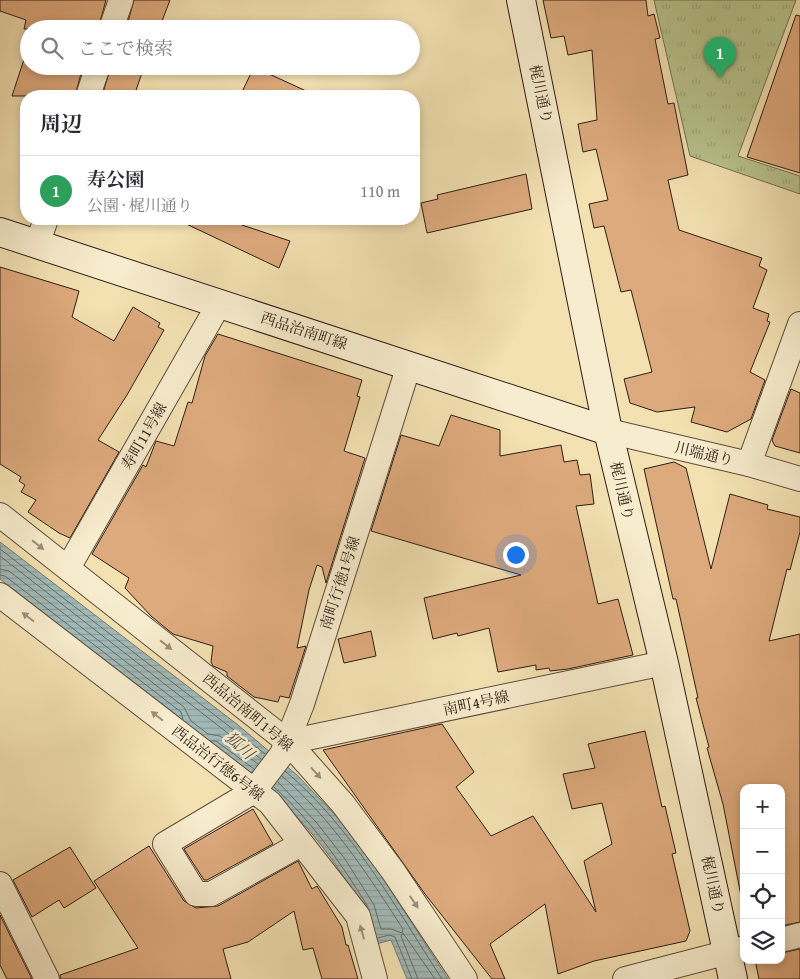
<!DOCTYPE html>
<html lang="ja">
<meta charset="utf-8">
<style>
body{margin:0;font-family:"Gentium Book Plus","Noto Serif JP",serif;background:#f2f2f3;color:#2b2b33}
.controls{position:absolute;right:15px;bottom:15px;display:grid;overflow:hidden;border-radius:10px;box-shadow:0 2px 8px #0003}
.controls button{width:45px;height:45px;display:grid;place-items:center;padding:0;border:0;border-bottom:1px solid #e1e1e2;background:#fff;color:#2b2b33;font:25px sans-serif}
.you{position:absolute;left:515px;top:554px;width:18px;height:18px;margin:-12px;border:4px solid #fff;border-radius:50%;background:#1a73e8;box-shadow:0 0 0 8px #1a73e833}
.badge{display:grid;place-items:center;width:32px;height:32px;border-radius:50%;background:#7c3aed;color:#fff;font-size:16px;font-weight:700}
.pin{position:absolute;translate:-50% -41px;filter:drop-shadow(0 1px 2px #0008)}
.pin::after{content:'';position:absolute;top:26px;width:18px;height:15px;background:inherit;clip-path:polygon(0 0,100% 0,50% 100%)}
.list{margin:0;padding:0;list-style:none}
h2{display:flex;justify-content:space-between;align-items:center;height:65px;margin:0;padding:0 20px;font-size:21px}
h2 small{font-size:16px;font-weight:400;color:#7c7c81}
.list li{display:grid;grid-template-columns:32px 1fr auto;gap:15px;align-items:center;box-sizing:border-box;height:70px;padding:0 20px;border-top:1px solid #e1e1e2}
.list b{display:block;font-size:19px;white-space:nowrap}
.list p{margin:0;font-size:16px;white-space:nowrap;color:#7c7c81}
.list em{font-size:16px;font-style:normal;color:#7c7c81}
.icon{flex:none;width:28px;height:28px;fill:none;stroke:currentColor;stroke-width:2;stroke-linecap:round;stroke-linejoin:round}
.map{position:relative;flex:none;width:800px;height:979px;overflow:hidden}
.search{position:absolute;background:#fff;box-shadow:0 2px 8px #0003;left:20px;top:20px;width:400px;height:55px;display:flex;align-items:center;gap:12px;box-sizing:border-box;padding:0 18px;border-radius:28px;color:#7c7c81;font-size:19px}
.panel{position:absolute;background:#fff;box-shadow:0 2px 8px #0003;left:20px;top:90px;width:400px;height:135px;border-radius:20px}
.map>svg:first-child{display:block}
</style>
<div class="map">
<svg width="800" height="979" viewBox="0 0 800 979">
<defs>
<pattern id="grass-tufts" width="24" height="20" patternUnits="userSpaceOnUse" patternTransform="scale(1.25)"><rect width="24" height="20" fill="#b8c38e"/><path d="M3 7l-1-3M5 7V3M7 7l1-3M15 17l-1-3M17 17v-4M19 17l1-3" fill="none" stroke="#9ea77a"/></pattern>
<pattern id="water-rules" width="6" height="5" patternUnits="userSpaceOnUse" patternTransform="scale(1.25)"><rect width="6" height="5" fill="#a1bab8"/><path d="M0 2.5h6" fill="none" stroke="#8b9f9d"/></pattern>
</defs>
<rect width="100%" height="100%" fill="#f3e1b2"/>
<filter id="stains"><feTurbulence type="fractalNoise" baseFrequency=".004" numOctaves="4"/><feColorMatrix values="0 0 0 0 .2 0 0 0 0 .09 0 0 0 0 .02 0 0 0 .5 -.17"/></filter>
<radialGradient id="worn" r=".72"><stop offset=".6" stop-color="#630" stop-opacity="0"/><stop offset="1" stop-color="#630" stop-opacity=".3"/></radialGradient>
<path fill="url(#grass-tufts)" stroke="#747052" d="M654 0H796L738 156 800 176V194L690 156Z"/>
<path fill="url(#water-rules)" stroke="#737b77" d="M0 542 238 725 297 775 337 817 362 846 448 979H407L391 940 373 945C370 934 368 922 364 912 360 901 351 890 345 879 304 814 246 763 179 726L178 716 0 579Z"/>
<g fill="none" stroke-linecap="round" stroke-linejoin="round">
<g stroke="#686c66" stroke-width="1">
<path d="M0 549 265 754"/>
<path d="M0 556 261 759"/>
<path d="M0 569 9 571 184 707 191 721 208 734 220 736 258 764"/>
<path d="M0 575 5 576 181 712 183 720"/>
<path d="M210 741H216L254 769"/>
<path d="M285 771C353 828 395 907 442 979"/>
<path d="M278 782 316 822 345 859 374 905 381 929H391L402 933 403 929C368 875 332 819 282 776"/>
<path d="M274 787C312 821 341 863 368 907"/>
<path d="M378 938 389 935 395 937 412 979"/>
<path d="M418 979 401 936 403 933 435 979"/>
</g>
</g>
<g fill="#ddaa7d" stroke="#2f1d15">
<path d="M0 0H106L98 29H24L26 20 0 11Z"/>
<path d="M134 0H170L159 29H126Z"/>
<path d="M543 0H646L648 16 654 14 660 38 655 39 668 104 674 103 688 175 668 180 679 230 762 258 759 266 767 270 753 308 769 314 767 321 770 322 750 372 765 380 751 419 727 432 691 422 695 407 657 412 630 403 624 379 652 372 631 290 621 292 604 226 594 228 589 204 608 200 596 149 583 152 578 124 597 120 592 50 568 55 564 36 551 38Z"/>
<path d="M796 15 800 16V173L747 157Z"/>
<path d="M29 44V66H83L75 96H12Z"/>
<path d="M111 66H131L143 70 134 96H102Z"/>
<path d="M254 67 317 96H240Z"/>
<path d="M526 174 532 209 427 233 421 203 438 199 437 195Z"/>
<path d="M181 219H224L290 241 279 268 180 221Z"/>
<path d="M0 267 79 291 72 317 114 341 133 307 160 323 158 327 164 330 127 395 98 440 119 452 70 538 59 533 28 512 36 500 21 492 25 485 19 481 21 477 0 464Z"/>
<path d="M218 334 362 380 357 396 360 397 344 451 365 458 326 583 322 567 317 565 309 590 297 648 306 646 289 698 280 696 278 702 254 697 227 676V672L213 666 211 662 213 646 173 634 151 616 125 588 129 578 92 554 143 465 146 467 156 441 174 446 188 402 192 403 205 356Z"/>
<path d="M791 389 800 393V453L775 446 772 440Z"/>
<path d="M451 415 500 430V456L561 445 564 462 577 460 580 475 590 474 594 504 576 506 598 604 618 599 633 655 568 669 550 671 549 668 536 670V665L498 672 489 628 458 636 457 633 433 639 424 598 521 575 371 531 401 435 439 446Z"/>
<path d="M674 462 686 468 711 569 730 494 768 505 767 509 800 517V532L790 570 787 569 769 641 800 634V922L781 926V788H744V911L723 804 707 748 709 747 696 698H698L676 599H673L644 469Z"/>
<path d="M371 631 376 656 344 663 338 639Z"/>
<path d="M442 724 474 772 456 787 491 836 533 816 596 912 584 861 612 844 602 803 572 809 563 774 595 768 588 744 645 731 662 807 665 806 676 853 672 854 690 931 686 941 594 961 558 974 545 904 490 944 505 979H492L425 894 323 750Z"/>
<path d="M253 809 273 844 207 880H204L184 849Z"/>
<path d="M149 846 184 901 196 908 218 906 298 861 312 889 317 886 342 927 346 945H348L358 979H322L313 948 303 950 294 911 248 942 223 949 231 979H61L60 975 138 948 94 881Z"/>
<path d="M70 847 96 888 64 908 59 900 32 917 13 880Z"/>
<path d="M0 915 32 979H7L0 965Z"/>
<path d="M800 949V979H759L755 960H781V953Z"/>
</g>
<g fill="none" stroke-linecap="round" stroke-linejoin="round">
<defs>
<g id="street">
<path d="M111 29 121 0"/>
<path d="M88 96 98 66"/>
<path d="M37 245 46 219"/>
<path d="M608 431 749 464 800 479"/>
<path d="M749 464 800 324"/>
<path d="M0 515 288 742 343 804 393 871 465 979"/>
<path d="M68 568 219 304"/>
<path d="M0 595 270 803 358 916 375 979"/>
<path d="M288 742 664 663"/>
<path d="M301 844 211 894H196L165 844 254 791 282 754 302 704 409 365"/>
<path d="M0 884 47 979"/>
<path d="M781 940 800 935"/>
<path d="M625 979 744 948"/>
</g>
<g id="secondary">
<path d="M521 0 608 431 664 663 733 979"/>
<path d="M0 232 608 431"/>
</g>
</defs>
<use href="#street" stroke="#604e3c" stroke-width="26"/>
<use href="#secondary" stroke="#2f1d15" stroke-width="30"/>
<use href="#street" stroke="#f7eccd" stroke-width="24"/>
<use href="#secondary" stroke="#f7eccd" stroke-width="28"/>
</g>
<defs><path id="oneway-solid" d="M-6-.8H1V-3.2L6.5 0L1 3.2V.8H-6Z" transform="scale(1.25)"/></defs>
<g fill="#9d8f7a">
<use href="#oneway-solid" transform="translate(38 545) rotate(38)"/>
<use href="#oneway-solid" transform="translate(28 617) rotate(-143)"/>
<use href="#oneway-solid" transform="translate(166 645) rotate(38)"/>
<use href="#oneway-solid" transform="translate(157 716) rotate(-142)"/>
<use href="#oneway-solid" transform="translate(316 773) rotate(48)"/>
<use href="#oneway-solid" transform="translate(414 902) rotate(56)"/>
<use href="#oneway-solid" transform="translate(362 932) rotate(-106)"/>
</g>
<g text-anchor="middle" stroke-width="5" stroke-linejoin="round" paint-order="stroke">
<g font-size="15" fill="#2f1d15" stroke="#f7eccd">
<text transform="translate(541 94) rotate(78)" y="5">梶川通り</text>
<text transform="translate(304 331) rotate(18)" y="5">西品治南町線</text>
<text transform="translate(144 436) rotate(-60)" y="5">寿町11号線</text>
<text transform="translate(704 454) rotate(13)" y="5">川端通り</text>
<text transform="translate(622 491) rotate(77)" y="5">梶川通り</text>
<text transform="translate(340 583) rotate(-72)" y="5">南町行徳1号線</text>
<text transform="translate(476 703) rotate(-12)" y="5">南町4号線</text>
<text transform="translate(248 712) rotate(40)" y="5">西品治南町1号線</text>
<text transform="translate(218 763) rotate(38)" y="5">西品治行徳6号線</text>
<text transform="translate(713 885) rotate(78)" y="5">梶川通り</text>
</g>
<g font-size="16" font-style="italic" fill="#514c46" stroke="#f7eccd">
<text transform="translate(240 745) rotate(42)" y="6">狐川</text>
</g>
</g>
<rect width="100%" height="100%" filter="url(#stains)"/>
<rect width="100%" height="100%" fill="url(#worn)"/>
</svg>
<div class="controls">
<button>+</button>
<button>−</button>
<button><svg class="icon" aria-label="locate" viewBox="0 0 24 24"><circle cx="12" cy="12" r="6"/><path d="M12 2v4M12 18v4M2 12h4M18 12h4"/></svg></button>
<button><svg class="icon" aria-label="layers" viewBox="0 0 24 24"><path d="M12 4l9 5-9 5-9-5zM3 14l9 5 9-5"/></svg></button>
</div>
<div class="you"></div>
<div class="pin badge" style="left:720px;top:78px;background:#2e9e5b">1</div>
<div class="search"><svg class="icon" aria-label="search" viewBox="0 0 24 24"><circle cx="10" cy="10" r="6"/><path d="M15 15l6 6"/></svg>ここで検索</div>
<section class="panel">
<h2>周辺<small></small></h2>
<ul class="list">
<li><span class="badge" style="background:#2e9e5b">1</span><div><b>寿公園</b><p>公園 · 梶川通り</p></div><em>110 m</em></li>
</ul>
</section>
</div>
